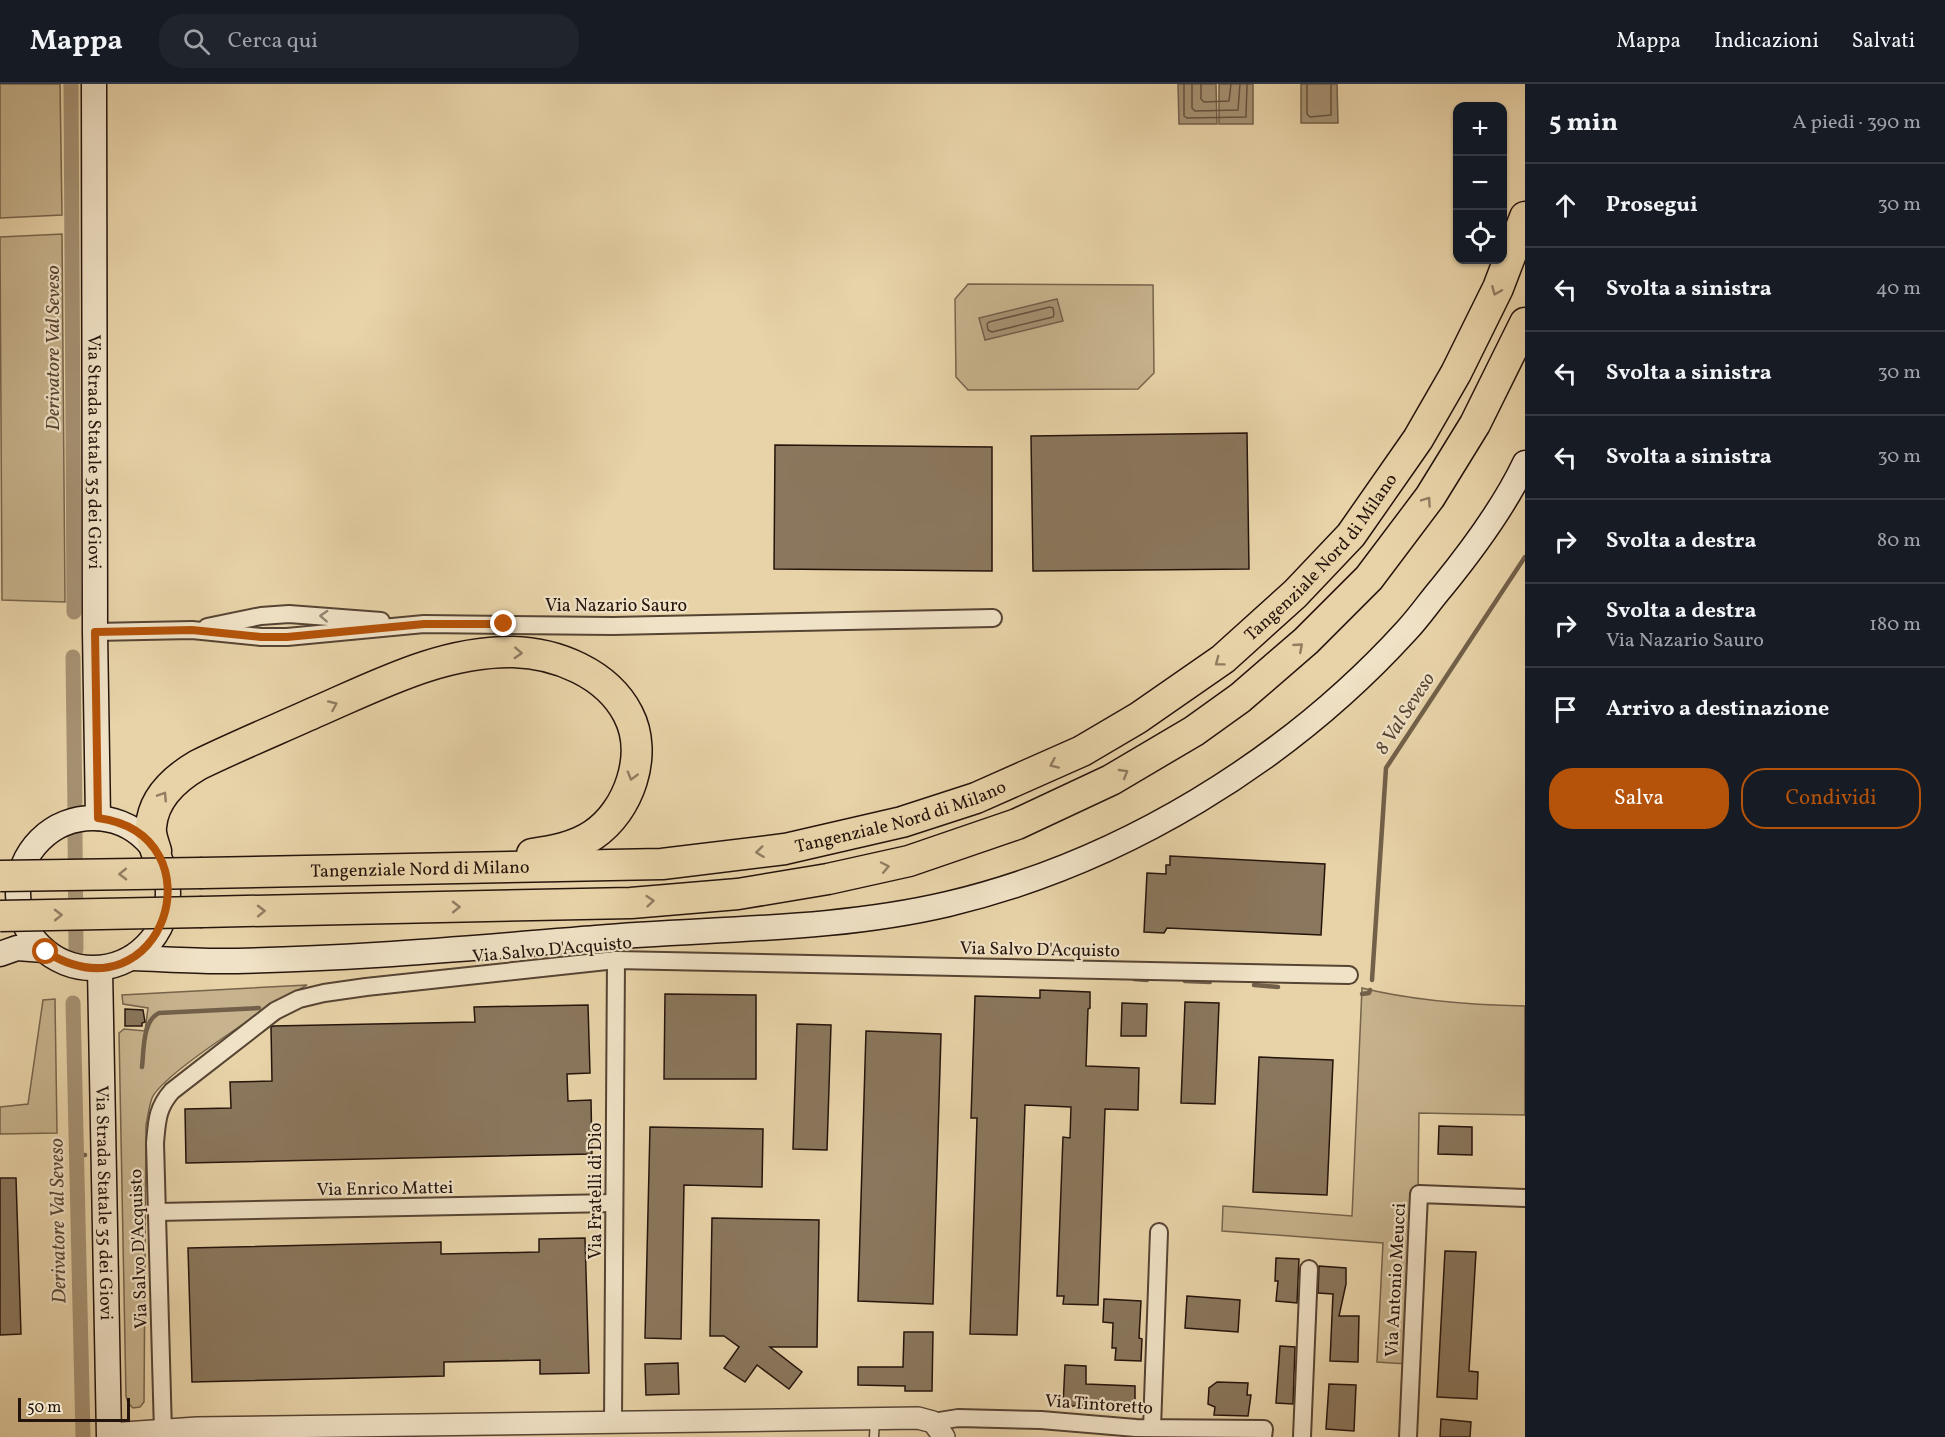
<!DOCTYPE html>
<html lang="it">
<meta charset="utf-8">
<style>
body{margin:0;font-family:Vollkorn,serif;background:#20242c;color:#f1f3f6}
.controls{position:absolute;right:18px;top:18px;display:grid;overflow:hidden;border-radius:12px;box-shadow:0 2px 4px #0004}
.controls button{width:54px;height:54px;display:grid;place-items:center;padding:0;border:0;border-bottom:2px solid #363941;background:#171b24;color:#f1f3f6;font:30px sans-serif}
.scale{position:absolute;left:18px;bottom:15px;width:112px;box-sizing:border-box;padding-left:6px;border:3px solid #25140c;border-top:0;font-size:16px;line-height:21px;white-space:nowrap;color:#25140c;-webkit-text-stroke:4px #f0e2c6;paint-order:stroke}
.stop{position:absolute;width:18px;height:18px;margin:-14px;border:4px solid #b45309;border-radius:50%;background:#fff}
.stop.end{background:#b45309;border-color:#fff;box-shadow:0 2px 6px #0008}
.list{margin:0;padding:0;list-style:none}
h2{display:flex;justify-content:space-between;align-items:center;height:78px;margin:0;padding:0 24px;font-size:26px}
h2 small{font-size:20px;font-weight:400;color:#9ea1a6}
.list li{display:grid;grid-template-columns:39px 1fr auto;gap:18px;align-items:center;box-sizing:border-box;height:84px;padding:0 24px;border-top:2px solid #363941}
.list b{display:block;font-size:22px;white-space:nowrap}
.list p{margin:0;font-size:20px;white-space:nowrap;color:#9ea1a6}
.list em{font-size:20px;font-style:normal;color:#9ea1a6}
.actions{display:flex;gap:12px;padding:18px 24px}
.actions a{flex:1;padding:14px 0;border:2px solid #b45309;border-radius:24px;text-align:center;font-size:21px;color:#b45309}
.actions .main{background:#b45309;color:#fff}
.icon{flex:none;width:33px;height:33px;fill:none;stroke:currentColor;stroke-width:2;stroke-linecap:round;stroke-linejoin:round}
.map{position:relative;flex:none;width:1525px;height:1353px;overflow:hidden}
header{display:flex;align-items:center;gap:36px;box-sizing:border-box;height:84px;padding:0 30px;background:#171b24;border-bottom:2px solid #363941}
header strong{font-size:28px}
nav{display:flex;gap:33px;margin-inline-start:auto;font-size:21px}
.search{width:420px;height:54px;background:#20242c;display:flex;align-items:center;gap:15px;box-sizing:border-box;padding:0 21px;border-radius:24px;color:#9ea1a6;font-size:22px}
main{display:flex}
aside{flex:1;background:#171b24}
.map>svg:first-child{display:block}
</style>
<header>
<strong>Mappa</strong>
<div class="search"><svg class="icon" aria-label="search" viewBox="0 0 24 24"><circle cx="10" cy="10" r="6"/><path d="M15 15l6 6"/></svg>Cerca qui</div>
<nav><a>Mappa</a><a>Indicazioni</a><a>Salvati</a></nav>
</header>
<main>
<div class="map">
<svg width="1525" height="1353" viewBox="0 0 1525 1353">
<rect width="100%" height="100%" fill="#e8d3a8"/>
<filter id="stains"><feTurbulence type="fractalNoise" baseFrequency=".00333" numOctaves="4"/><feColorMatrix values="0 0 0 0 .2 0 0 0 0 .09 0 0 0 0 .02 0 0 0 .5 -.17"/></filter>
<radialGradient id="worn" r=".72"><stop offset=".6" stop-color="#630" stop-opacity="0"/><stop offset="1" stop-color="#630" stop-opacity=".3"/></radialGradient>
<g fill="#c7b38d" stroke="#76644c" stroke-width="1.5">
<path d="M0 0H60L62 131 0 134Z"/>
<path d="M62 150 65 518 2 516 0 153Z"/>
<path d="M968 200 1153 201 1154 289 1138 305 968 306 956 293 955 215Z"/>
<path d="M307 901C278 917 164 988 152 1014 149 1022 148 1032 146 1041L144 1318 140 1323 133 1324 128 1319 126 1312 119 949 124 945 145 947 148 924 123 920 122 911Z"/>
<path d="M1362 904C1415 917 1471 921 1525 922V1031L1419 1029 1418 1107 1407 1280 1377 1278 1383 1159 1222 1147 1223 1122 1352 1132Z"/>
<path d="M55 915 57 1049 0 1050V1023L28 1020 43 916Z"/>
</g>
<g fill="#a69273" stroke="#72604a" stroke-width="1.5">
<path d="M1178 0H1216L1217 40H1179Z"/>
<rect x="1219" y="0" width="34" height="40"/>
<path d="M1301 0H1337L1338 39H1301Z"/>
<path d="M1057 215 1063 237 985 256 979 234Z"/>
</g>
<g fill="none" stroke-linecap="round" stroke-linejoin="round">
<g stroke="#665340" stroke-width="1.5">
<path d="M1184 0V32L1187 34 1246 33 1247 0"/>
<path d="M1192 0V24L1195 27 1238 26 1240 0"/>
<path d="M1201 0V15L1204 18 1229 17 1231 0"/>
<path d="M1307 0V30L1310 33 1331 31V0"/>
<path d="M1050 223 1053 224 1054 230 1053 233 992 248 988 246 987 240 989 238Z"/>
</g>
<g stroke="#72604a" stroke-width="4.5">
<path d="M1134 895 1147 896"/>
<path d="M1372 896 1386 684 1525 473"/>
<path d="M1185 897 1210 898"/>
<path d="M1254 901 1278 903"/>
<path d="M1362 910 1369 909 1370 906"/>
<path d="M142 983C144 967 142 937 159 929L259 924"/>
<path d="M78 1071H85"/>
</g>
<g stroke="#a69273" stroke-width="15">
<path d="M71 0 74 528"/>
<path d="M73 573 75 728"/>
<path d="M75 749 76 865"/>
<path d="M73 919 83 1353"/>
</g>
</g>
<g fill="#8a775d" stroke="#25140c" stroke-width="1.5">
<path d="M1247 349 1249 485 1033 487 1031 352Z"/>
<path d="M775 361 992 363V487L774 485Z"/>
<path d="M1170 772 1325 780 1321 851 1167 844 1164 849 1144 848 1147 789 1166 790V781H1170Z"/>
<path d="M1040 906 1090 908V924L1088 925 1086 982 1139 984 1138 1026 1105 1025 1098 1221 1063 1220 1064 1212H1057L1063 1053 1070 1054 1071 1023 1025 1021 1017 1251 970 1250 977 1034H971L975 912 1040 914Z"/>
<path d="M665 910 756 911V995H664Z"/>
<path d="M1185 918 1219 919 1215 1020 1181 1019Z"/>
<path d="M1122 919 1147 920 1146 952H1121Z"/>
<path d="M588 921 590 989 567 990 568 1017 591 1016 592 1070 186 1079 185 1025 231 1024 230 998 272 997 271 943 273 942 475 938 474 923Z"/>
<path d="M125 925 143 926 145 938 142 939V942H125Z"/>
<path d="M797 940 831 941 827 1066 793 1065Z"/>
<path d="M866 947 941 950 933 1220 858 1217Z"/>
<path d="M1259 973 1333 976 1327 1111 1253 1108Z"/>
<path d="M1439 1042 1472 1043V1071L1438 1070Z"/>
<path d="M650 1043 763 1045 762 1103 684 1101 681 1255 645 1254Z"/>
<path d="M0 1094H16L21 1250 0 1251Z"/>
<path d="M712 1134 819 1136 817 1263H770L802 1288 789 1305 757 1281 745 1298 724 1284 739 1263 724 1252H710Z"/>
<path d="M585 1154 589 1289 540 1290V1276L444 1278V1292L192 1298 188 1164 441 1158V1170L539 1168V1155Z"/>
<path d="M1445 1167 1476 1168 1469 1287 1478 1288 1477 1315 1437 1313Z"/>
<path d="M1276 1174 1299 1175 1297 1219 1276 1217 1278 1197H1275Z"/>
<path d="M1319 1182 1346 1184V1200L1339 1232H1359L1358 1278 1330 1277 1333 1210 1318 1209Z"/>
<path d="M1187 1212 1240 1216 1238 1248 1185 1244Z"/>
<path d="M1104 1215 1141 1217 1139 1254 1142 1255 1141 1277 1115 1276 1116 1264H1112L1113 1239 1103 1238Z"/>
<path d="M904 1248H933L932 1307H905V1302L858 1301V1283H903Z"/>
<path d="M1280 1262 1295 1263 1293 1320 1276 1319Z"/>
<path d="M678 1279 679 1310 646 1311 645 1280Z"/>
<path d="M1065 1281 1086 1282V1300L1135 1302V1322H1063Z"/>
<path d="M1217 1298 1248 1299 1247 1311H1251L1248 1332 1214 1331 1215 1323 1208 1320 1209 1304Z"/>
<path d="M1329 1300 1356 1301 1354 1347 1326 1345Z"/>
<path d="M1441 1335 1471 1338 1470 1353H1440Z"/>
</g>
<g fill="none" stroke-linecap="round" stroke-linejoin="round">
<defs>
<path id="service" d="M874 1353 875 1335"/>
<g id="minor">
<path d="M207 543 261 532 289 530 381 537"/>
<path d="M95 548 192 546 261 553H287L424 540 613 542 993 534"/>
<path d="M157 1128 614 1119"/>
<path d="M613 1338 616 876"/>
<path d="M933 1338 958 1334 1041 1336 1136 1344 1264 1345 1263 1353"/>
<path d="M1152 1344 1159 1148"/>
<path d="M163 1348 155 1059C157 1037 157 1024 172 1007L275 927 299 915 324 909 366 903 616 876 1349 891"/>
<path d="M1302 1353 1309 1185"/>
<path d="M1408 1353 1419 1110 1525 1114"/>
</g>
<path id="tertiary" d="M109 1350 197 1344 918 1334 933 1338 944 1353"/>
<g id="secondary">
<path id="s1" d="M94 0 95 548 98 734"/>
<circle cx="93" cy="809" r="75"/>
<path d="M0 870 17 864 44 866"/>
<path d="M133 874C162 875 191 877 219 877 345 876 471 864 596 854 713 844 833 847 948 820 1121 779 1288 677 1407 546 1420 532 1430 517 1442 503 1473 465 1504 423 1525 379"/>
<path id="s2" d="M100 885 109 1353"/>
</g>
<g id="motorway">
<path d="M156 767C154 760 150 751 151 743 153 714 174 695 198 681 237 662 278 645 318 627 380 600 443 567 513 568 556 569 607 589 628 630 649 670 629 727 593 751 575 763 553 767 532 770"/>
<path id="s3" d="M202 789 662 780 785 765 902 738 976 714 1082 667 1138 634 1223 575 1295 510 1351 451 1418 355 1456 289 1498 204 1525 133"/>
<path d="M202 828 631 819 738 810 828 795 909 777 1017 740 1111 696 1194 647 1240 614 1306 557 1369 494 1430 413 1475 340 1525 239"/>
</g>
</defs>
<use href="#service" stroke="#564433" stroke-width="11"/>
<use href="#minor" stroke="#564433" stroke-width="20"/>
<use href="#tertiary" stroke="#564433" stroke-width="24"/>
<use href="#secondary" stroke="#25140c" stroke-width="27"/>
<use href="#motorway" stroke="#25140c" stroke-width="33"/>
<use href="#service" stroke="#f0e2c6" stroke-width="8"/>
<use href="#minor" stroke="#f0e2c6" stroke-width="16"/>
<use href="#tertiary" stroke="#f0e2c6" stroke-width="21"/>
<use href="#secondary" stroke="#f0e2c6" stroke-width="24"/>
<use href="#motorway" stroke="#e8d3a8" stroke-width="30"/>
<defs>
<g id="motorway-bridge">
<path d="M0 792 202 789"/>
<path d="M0 832 202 828"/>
</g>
</defs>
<use href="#motorway-bridge" stroke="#25140c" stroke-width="33" stroke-linecap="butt"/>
<use href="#motorway-bridge" stroke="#e8d3a8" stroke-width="30"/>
</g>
<defs><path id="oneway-chevron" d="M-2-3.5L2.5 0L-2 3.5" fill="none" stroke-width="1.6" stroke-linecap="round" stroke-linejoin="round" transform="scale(1.5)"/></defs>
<g stroke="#907d62">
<use href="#oneway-chevron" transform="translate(1496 207) rotate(113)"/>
<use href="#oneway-chevron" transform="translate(1427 417) rotate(-55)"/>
<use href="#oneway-chevron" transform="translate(1299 563) rotate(-41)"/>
<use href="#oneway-chevron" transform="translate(518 569) rotate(3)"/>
<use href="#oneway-chevron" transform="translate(1219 578) rotate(143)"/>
<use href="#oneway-chevron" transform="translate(333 621) rotate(-24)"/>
<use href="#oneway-chevron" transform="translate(1054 680) rotate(156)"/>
<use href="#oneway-chevron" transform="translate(1124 689) rotate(-30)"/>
<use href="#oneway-chevron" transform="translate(632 692) rotate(106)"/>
<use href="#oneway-chevron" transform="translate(163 712) rotate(-57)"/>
<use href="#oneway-chevron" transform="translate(760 768) rotate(173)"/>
<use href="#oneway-chevron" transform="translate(885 783) rotate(-12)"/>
<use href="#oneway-chevron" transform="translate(123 790) rotate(179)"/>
<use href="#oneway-chevron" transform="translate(650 817) rotate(-5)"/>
<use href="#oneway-chevron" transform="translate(456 823) rotate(-1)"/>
<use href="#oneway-chevron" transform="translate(261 827) rotate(-1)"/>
<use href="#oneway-chevron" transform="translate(58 831) rotate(-1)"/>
</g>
<use stroke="#958572" href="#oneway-chevron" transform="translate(324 532) rotate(-177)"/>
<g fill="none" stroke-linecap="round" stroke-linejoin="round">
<path stroke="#b45309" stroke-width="8" d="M46 868C164 939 223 751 98 734L95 548 192 546 261 553H287L424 540H504"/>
</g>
<g text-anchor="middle" stroke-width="4.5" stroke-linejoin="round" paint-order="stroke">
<g font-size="18" fill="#25140c" stroke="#f0e2c6">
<text dy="6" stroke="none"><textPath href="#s1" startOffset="368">Via Strada Statale 35 dei Giovi</textPath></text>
<text dy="6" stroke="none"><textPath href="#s3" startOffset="1208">Tangenziale Nord di Milano</textPath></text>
<text x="616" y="527">Via Nazario Sauro</text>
<text dy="6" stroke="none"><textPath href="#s3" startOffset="704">Tangenziale Nord di Milano</textPath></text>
<text dy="6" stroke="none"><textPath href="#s3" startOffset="218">Tangenziale Nord di Milano</textPath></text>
<text transform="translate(552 865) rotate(-5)" y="6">Via Salvo D'Acquisto</text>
<text transform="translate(1040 865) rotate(1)" y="6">Via Salvo D'Acquisto</text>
<text transform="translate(385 1104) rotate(-1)" y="6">Via Enrico Mattei</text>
<text transform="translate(595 1107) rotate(-90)" y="6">Via Fratelli di Dio</text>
<text dy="6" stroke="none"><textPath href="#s2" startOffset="234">Via Strada Statale 35 dei Giovi</textPath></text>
<text transform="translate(138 1165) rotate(-92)" y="6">Via Salvo D'Acquisto</text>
<text transform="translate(1395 1196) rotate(-87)" y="6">Via Antonio Meucci</text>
<text transform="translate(1099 1320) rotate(4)" y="6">Via Tintoretto</text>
</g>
<g font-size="20" font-style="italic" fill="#594635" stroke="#f0e2c6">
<text transform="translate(52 264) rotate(-90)" y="7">Derivatore Val Seveso</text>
<text transform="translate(1404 629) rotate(-57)" y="7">8 Val Seveso</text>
<text transform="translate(57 1137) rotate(-91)" y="7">Derivatore Val Seveso</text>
</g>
</g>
<rect width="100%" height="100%" filter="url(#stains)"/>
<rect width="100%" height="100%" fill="url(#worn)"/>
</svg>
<div class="controls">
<button>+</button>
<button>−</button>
<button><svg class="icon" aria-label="locate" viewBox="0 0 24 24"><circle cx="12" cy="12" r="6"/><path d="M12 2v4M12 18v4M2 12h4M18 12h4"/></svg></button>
</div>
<div class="scale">50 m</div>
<div class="stop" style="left:46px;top:868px"></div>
<div class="stop end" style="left:504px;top:540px"></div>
</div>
<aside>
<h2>5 min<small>A piedi · 390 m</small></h2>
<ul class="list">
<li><svg class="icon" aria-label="ahead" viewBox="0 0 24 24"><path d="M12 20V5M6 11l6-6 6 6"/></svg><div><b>Prosegui</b></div><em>30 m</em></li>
<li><svg class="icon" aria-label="left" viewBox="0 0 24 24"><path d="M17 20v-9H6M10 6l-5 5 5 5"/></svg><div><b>Svolta a sinistra</b></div><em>40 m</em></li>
<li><svg class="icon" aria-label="left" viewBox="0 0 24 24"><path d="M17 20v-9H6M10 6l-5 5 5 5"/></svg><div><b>Svolta a sinistra</b></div><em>30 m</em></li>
<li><svg class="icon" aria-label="left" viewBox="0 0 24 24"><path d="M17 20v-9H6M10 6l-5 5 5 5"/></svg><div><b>Svolta a sinistra</b></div><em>30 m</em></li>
<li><svg class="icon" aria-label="right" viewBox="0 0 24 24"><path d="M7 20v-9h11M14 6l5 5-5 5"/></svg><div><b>Svolta a destra</b></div><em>80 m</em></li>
<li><svg class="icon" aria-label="right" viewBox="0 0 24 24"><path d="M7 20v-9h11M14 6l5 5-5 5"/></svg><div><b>Svolta a destra</b><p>Via Nazario Sauro</p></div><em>180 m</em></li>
<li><svg class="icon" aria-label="arrive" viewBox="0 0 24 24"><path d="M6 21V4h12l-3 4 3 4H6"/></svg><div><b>Arrivo a destinazione</b></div></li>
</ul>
<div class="actions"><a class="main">Salva</a><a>Condividi</a></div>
</aside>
</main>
